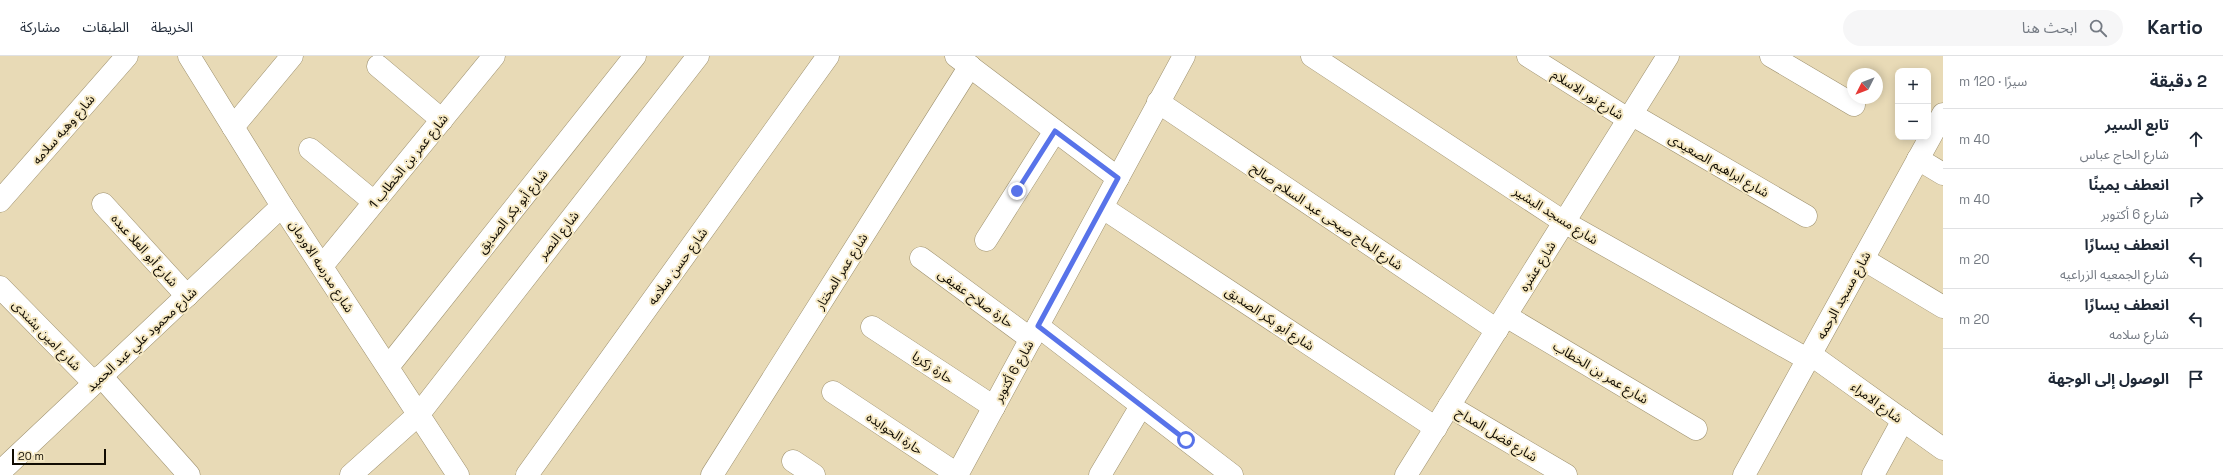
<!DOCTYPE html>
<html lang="ar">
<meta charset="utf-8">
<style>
body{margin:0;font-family:"Space Grotesk","Noto Sans Arabic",sans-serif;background:#f6f6f7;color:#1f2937;direction:rtl}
.controls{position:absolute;right:12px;top:12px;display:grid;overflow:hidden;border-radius:8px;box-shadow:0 2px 10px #0003}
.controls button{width:36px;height:36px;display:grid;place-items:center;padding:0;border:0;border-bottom:1px solid #e0e1e3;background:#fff;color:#1f2937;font:20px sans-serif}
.compass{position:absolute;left:1847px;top:12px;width:36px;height:36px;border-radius:50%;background:#fff;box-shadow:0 2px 10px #0003;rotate:228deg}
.scale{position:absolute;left:12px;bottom:10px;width:94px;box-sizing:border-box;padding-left:4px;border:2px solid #110c02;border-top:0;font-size:11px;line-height:14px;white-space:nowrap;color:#110c02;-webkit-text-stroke:3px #f5e8c3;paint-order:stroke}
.stop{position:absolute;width:12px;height:12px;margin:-9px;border:3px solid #5873e9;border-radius:50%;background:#fff}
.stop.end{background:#5873e9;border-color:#fff;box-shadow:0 1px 4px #0008}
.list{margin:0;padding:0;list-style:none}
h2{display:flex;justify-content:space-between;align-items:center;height:52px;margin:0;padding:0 16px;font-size:17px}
h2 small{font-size:13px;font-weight:400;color:#747a83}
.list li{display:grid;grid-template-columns:26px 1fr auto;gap:12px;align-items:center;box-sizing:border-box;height:60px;padding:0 16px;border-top:1px solid #e0e1e3}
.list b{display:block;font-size:15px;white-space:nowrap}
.list p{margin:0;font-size:13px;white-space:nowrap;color:#747a83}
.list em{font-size:13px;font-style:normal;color:#747a83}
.icon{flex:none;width:22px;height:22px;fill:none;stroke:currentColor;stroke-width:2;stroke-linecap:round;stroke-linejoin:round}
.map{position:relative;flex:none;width:1943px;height:419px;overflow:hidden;direction:ltr}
header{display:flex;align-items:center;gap:24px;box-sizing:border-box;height:56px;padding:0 20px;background:#fff;border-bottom:1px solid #e0e1e3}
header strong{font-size:19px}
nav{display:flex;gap:22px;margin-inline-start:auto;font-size:14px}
.search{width:280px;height:36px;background:#f6f6f7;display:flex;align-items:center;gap:10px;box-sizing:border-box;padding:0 14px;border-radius:22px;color:#747a83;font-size:15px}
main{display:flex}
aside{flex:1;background:#fff}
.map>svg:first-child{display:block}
</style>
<header>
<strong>Kartio</strong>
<div class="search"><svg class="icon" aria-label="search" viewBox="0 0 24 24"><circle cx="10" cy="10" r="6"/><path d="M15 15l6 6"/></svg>ابحث هنا</div>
<nav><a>الخريطة</a><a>الطبقات</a><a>مشاركة</a></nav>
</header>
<main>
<aside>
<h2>2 دقيقة<small>سيرًا · 120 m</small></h2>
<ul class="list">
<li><svg class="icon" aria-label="ahead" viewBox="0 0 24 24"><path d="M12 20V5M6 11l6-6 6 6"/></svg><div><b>تابع السير</b><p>شارع الحاج عباس</p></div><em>40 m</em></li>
<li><svg class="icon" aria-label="right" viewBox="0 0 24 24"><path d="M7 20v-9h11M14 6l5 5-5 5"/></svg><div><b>انعطف يمينًا</b><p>شارع 6 أكتوبر</p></div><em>40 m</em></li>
<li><svg class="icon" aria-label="left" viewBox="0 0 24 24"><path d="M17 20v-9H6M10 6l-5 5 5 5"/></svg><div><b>انعطف يسارًا</b><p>شارع الجمعيه الزراعيه</p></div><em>20 m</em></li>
<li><svg class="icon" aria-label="left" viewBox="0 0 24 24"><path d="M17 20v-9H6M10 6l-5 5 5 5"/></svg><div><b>انعطف يسارًا</b><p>شارع سلامه</p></div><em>20 m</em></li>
<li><svg class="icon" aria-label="arrive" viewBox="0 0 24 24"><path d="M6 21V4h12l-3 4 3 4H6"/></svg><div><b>الوصول إلى الوجهة</b></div></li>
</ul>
</aside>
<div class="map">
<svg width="1943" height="419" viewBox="0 0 1943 419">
<rect width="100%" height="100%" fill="#e8dab6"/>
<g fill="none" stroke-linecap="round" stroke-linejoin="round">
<defs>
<g id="minor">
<path d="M189 0 282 150 458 419"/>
<path d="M956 0 1118 122"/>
<path d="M1312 0 1564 166 1807 303"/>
<path d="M1528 0 1628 63"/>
<path d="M1771 0 1854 49"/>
<path d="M378 10 442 64"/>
<path d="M1158 46 1497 274"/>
<path d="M1631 58 1806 160"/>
<path d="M233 71 292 0"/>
<path d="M310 93 374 146"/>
<path d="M1918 103 1943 118"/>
<path d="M0 145 127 0"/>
<path d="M103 148 187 240"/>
<path d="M1103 152 1436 372"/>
<path d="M986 184 1055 75"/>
<path d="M921 202 1031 283"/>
<path d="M1863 203 1943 251"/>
<path d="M322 210 494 0"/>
<path d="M0 231 94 327"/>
<path d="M1506 260 1696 373"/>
<path d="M1038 270 1232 419"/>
<path d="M872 271 994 351"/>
<path d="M1810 298 1943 393"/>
<path d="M388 311 635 0"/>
<path d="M101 320 189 419"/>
<path d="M833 336 957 418"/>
<path d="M1449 350 1566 419"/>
<path d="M793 405 814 419"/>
<path d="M0 416 282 150"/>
<path d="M351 419 419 358 698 0"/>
<path d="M527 419 828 0"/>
<path d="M712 419 970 10"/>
<path d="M957 419 1184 0"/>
<path d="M1100 419 1141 350"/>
<path d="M1406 419 1668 0"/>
<path d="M1744 419 1943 58"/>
<path d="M1873 419 1903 364"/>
</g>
</defs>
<use href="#minor" stroke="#9d906e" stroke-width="23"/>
<use href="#minor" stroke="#fff" stroke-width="22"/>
</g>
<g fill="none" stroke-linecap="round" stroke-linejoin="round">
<path stroke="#5873e9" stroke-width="5" d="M1017 135 1055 75 1118 122 1038 270 1186 384"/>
</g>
<g text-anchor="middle" stroke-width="4" stroke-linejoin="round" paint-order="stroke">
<g font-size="13" fill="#110c02" stroke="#f5e8c3">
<text transform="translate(1588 38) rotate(32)" y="5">شارع نور الاسلام</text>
<text transform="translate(63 73) rotate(-49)" y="5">شارع وهبه سلامه</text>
<text transform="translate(408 105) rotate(-51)" y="5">شارع عمر بن الخطاب 1</text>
<text transform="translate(1719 109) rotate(30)" y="5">شارع ابراهيم الصعيدى</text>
<text transform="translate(512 155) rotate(-51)" y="5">شارع أبو بكر الصديق</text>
<text transform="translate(1556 159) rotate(32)" y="5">شارع مسجد البشير</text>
<text transform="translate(1327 160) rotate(34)" y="5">شارع الحاج صبحى عبد السلام صالح</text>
<text transform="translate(558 179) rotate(-52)" y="5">شارع النصر</text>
<text transform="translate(145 194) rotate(48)" y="5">شارع أبو العلا عبده</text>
<text transform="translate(322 210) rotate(57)" y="5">شارع مدرسه الاورمان</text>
<text transform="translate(677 210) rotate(-54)" y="5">شارع حسن سلامه</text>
<text transform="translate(1537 210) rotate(-58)" y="5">شارع عشره</text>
<text transform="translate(841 215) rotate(-58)" y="5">شارع عمر المختار</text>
<text transform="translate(1843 239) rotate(-61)" y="5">شارع مسجد الرحمه</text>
<text transform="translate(976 242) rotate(36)" y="5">حارة صلاح عفيفى</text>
<text transform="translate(1270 262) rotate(34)" y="5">شارع أبو بكر الصديق</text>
<text transform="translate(47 279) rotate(46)" y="5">شارع امين بشندى</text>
<text transform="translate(141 283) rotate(-43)" y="5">شارع محمود علي عبد الحميد</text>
<text transform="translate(933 311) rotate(34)" y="5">حارة زكريا</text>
<text transform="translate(1013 315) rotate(-61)" y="5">شارع 6 أكتوبر</text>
<text transform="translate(1601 316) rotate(31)" y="5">شارع عمر بن الخطاب</text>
<text transform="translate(1877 346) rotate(36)" y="5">شارع الامراء</text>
<text transform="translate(895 377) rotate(34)" y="5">حارة الحوايده</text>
<text transform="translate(1497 378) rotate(31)" y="5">شارع فضل المداح</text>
</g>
</g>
</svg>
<div class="controls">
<button>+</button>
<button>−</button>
</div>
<svg class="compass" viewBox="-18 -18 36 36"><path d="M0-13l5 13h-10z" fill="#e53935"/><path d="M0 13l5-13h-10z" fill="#747a83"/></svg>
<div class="scale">20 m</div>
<div class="stop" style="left:1186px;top:384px"></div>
<div class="stop end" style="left:1017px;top:135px"></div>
</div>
</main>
